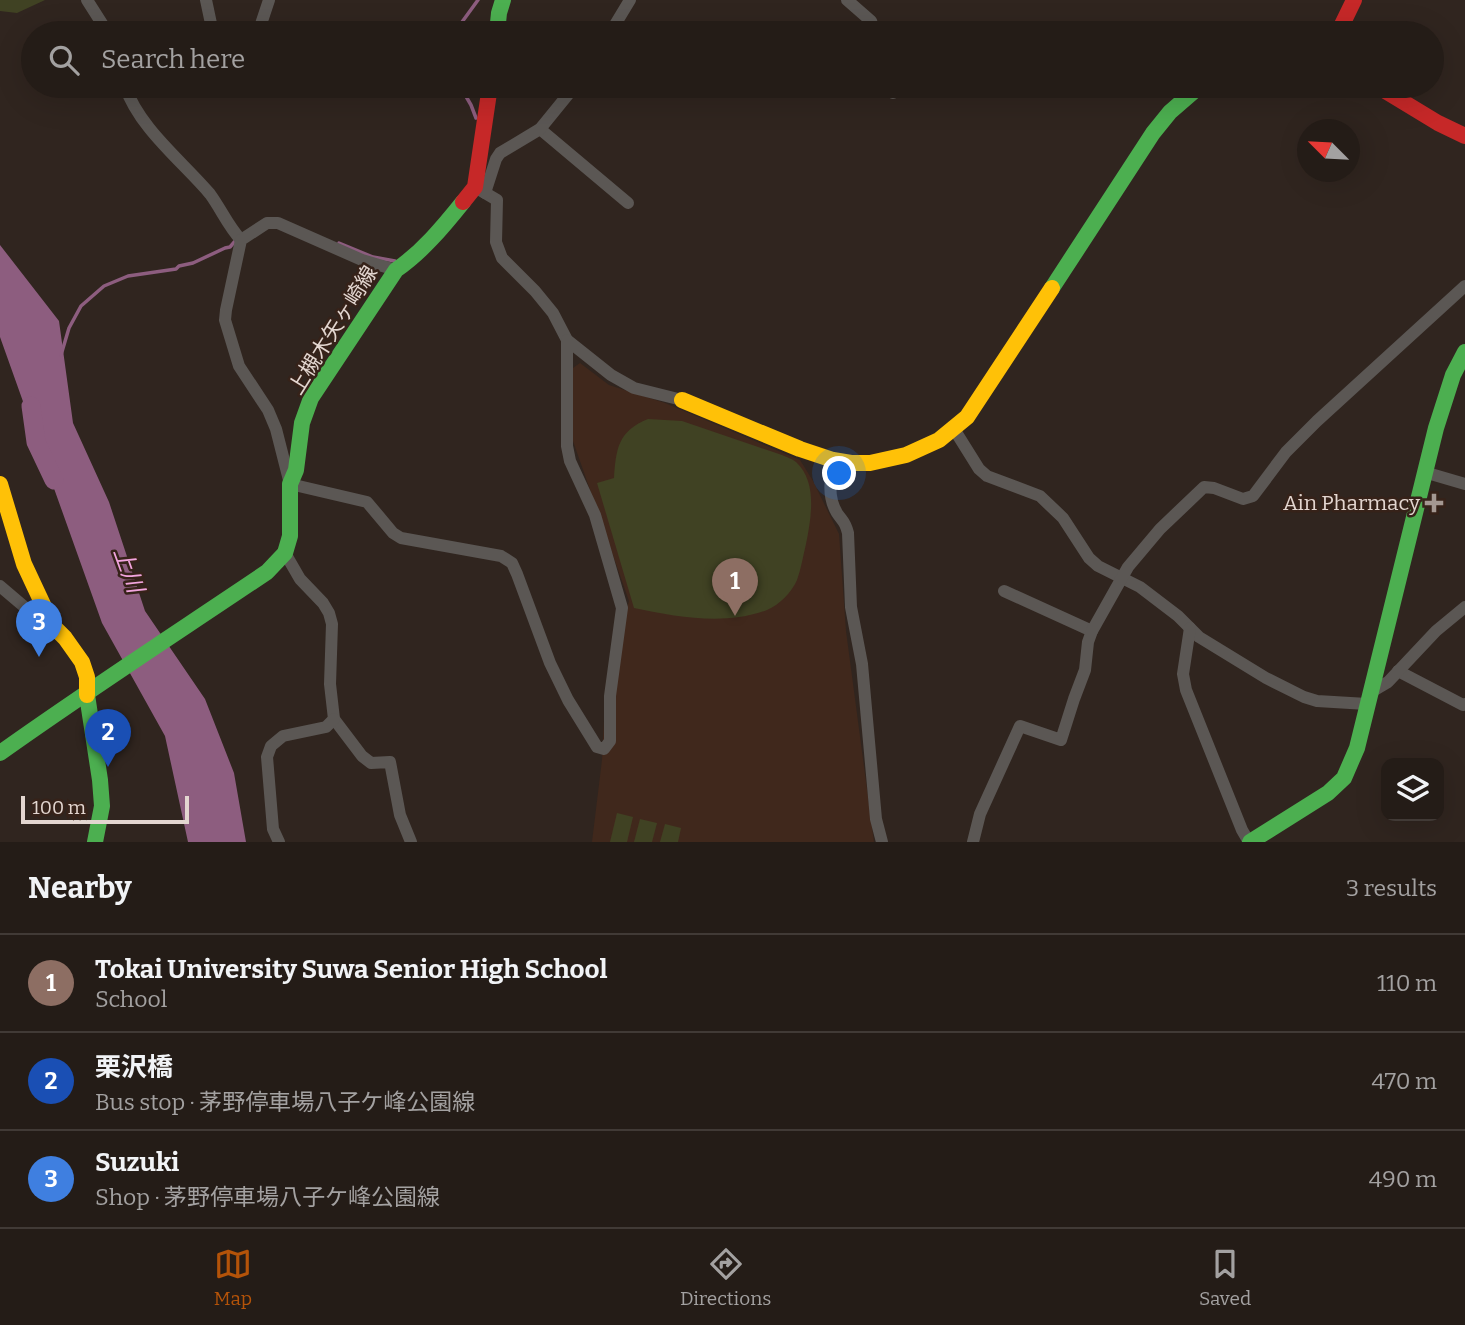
<!DOCTYPE html>
<meta charset="utf-8">
<style>
body{margin:0;font-family:Bitter,"Noto Sans JP",serif;background:#302924;color:#f1f3f6}
.controls{position:absolute;right:21px;bottom:21px;display:grid;overflow:hidden;border-radius:14px;box-shadow:0 7px 28px #0002}
.controls button{width:63px;height:63px;display:grid;place-items:center;padding:0;border:0;border-bottom:2px solid #413a36;background:#241c17;color:#f1f3f6;font:35px sans-serif}
.compass{position:absolute;left:1297px;top:119px;width:63px;height:63px;border-radius:50%;background:#241c17;box-shadow:0 7px 28px #0002;rotate:294deg}
.scale{position:absolute;left:21px;bottom:18px;width:168px;box-sizing:border-box;padding-left:7px;border:4px solid #e3d6d0;border-top:0;font-size:19px;line-height:24px;white-space:nowrap;color:#e3d6d0;-webkit-text-stroke:5px #362219;paint-order:stroke}
.you{position:absolute;left:840px;top:474px;width:24px;height:24px;margin:-18px;border:5px solid #fff;border-radius:50%;background:#1a73e8;box-shadow:0 0 0 10px #1a73e833}
.badge{display:grid;place-items:center;width:46px;height:46px;border-radius:50%;background:#b45309;color:#fff;font-size:23px;font-weight:700}
.pin{position:absolute;translate:-50% -58px;filter:drop-shadow(0 2px 4px #0008)}
.pin::after{content:'';position:absolute;top:37px;width:24px;height:21px;background:inherit;clip-path:polygon(0 0,100% 0,50% 100%)}
.list{margin:0;padding:0;list-style:none}
h2{display:flex;justify-content:space-between;align-items:center;height:91px;margin:0;padding:0 28px;font-size:30px}
h2 small{font-size:23px;font-weight:400;color:#a3a1a1}
.list li{display:grid;grid-template-columns:46px 1fr auto;gap:21px;align-items:center;box-sizing:border-box;height:98px;padding:0 28px;border-top:2px solid #413a36}
.list b{display:block;font-size:26px;white-space:nowrap}
.list p{margin:0;font-size:23px;white-space:nowrap;color:#a3a1a1}
.list em{font-size:23px;font-style:normal;color:#a3a1a1}
.icon{flex:none;width:38px;height:38px;fill:none;stroke:currentColor;stroke-width:2;stroke-linecap:round;stroke-linejoin:round}
.map{position:relative;flex:none;width:1465px;height:842px;overflow:hidden}
.search{position:absolute;background:#241c17;box-shadow:0 7px 28px #0002;left:21px;right:21px;top:21px;height:77px;display:flex;align-items:center;gap:18px;box-sizing:border-box;padding:0 24px;border-radius:38px;color:#a3a1a1;font-size:26px}
.sheet{height:385px;background:#241c17}
nav{display:flex;justify-content:space-around;align-items:center;box-sizing:border-box;height:98px;border-top:2px solid #413a36;background:#241c17;font-size:19px;color:#a3a1a1}
nav a{display:grid;justify-items:center;gap:4px}
nav .on{color:#b45309}
.map>svg:first-child{display:block}
</style>
<div class="map">
<svg width="1465" height="842" viewBox="0 0 1465 842">
<rect width="100%" height="100%" fill="#30251f"/>
<path fill="#40281c" d="M580 363 609 385 665 403 800 460 813 481 839 534 846 631 874 842H592L602 760 606 682 629 601 573 441V368Z"/>
<g fill="#404223">
<path d="M0 0H45L17 13 0 11Z"/>
<path d="M648 419 682 421 782 455C786 457 793 459 796 462 818 482 811 519 806 544 803 556 801 569 797 580 792 592 779 605 767 610 724 626 678 617 634 608L597 483 614 478C616 449 618 431 648 419Z"/>
<path d="M617 813 633 817 627 842H610Z"/>
<path d="M640 819 657 823 652 842H634Z"/>
<path d="M665 824 681 828 678 842H660Z"/>
</g>
<path fill="#8d5d7f" d="M0 245 59 321 73 423 109 502 145 611 205 699 234 773 246 842H188L165 736 102 623 0 337Z"/>
<g fill="none" stroke-linecap="round" stroke-linejoin="round">
<g stroke="#8d5d7f" stroke-width="3.5">
<path d="M454 33 478 0"/>
<path d="M460 86 471 105 476 118"/>
<path d="M339 243 373 257 395 261"/>
<path d="M61 355 69 328 81 306 104 286 128 276 176 269 179 266 193 263 225 248 230 247 236 240"/>
</g>
<path stroke="#8d5d7f" stroke-width="19" d="M31 406 36 442 54 480"/>
<g stroke="#5b5754" stroke-width="12">
<path d="M87 0 108 33"/>
<path d="M206 0 213 33"/>
<path d="M847 0 871 21 875 33"/>
<path d="M258 33 269 0"/>
<path d="M610 33 630 0"/>
<path d="M125 86C139 128 182 161 210 194 221 209 228 226 241 240"/>
<path d="M886 86 893 93"/>
<path d="M540 129 628 203"/>
<path d="M475 187 497 200 496 242 502 258 535 291 553 313 567 340 611 375 634 388 682 400"/>
<path d="M485 193 496 159 500 153 540 129 575 86"/>
<path d="M396 270 362 260 278 223H267L241 240 226 310 225 320 239 366 268 410 276 429 290 484 367 502 393 533 401 538 501 556 512 563 517 574 550 663 568 700 597 747 604 749 610 741V696L622 608 595 515 570 461 567 446V340"/>
<path d="M954 429 979 469 987 476 1040 496 1063 518 1089 558 1098 566 1140 587 1178 616 1199 637 1266 678 1304 697 1317 701 1367 704"/>
<path d="M835 460C830 478 827 496 837 513 843 522 845 521 848 533L851 607 862 664 876 819 882 842"/>
<path d="M1424 472 1465 484"/>
<path d="M285 553 300 579 323 603 329 613 332 624 330 684 334 719 362 756 371 763 390 762 400 815 411 842"/>
<path d="M0 586 34 615 53 626"/>
<path d="M1004 591 1092 631"/>
<path d="M1190 628 1183 674 1186 690 1242 830 1249 842"/>
<path d="M1398 671 1463 705 1465 704"/>
<path d="M1371 692 1388 682 1436 631 1465 607"/>
<path d="M279 842 273 829 267 757 271 746 283 736 326 727 334 719"/>
<path d="M973 842 980 814 1020 726 1061 740 1074 699 1085 670 1088 642 1092 631 1128 567 1160 529 1204 487 1214 488 1243 499 1253 496 1286 452 1317 421 1465 286"/>
</g>
<g stroke="#4caf50" stroke-width="16">
<path d="M497 33 499 13 503 0"/>
<path d="M1052 288 1153 133 1170 112 1200 86"/>
<path d="M87 695 100 780 102 806 95 842"/>
<path d="M0 753C87 691 178 632 267 572L285 553 290 536V484L296 470 302 423 311 398 396 270C422 252 443 227 463 202"/>
<path d="M1250 842 1328 793 1344 778 1357 748 1436 428 1453 375 1465 352"/>
</g>
<g stroke="#ffc107" stroke-width="16">
<path d="M682 400 800 449 833 460 851 463H870L906 455 939 440 967 417 1052 288"/>
<path d="M0 484 24 564 53 626 65 638 82 662 87 677V695"/>
</g>
<g stroke="#c62828" stroke-width="16">
<path d="M1338 33 1354 0"/>
<path d="M1377 86 1438 123 1465 136"/>
<path d="M463 202 475 187 490 86"/>
</g>
</g>
<path fill="#a49892" stroke="#362219" stroke-width="2.5" d="M1430.5 492.5h7v7h7v7h-7v7h-7v-7h-7v-7h7z"/>
<g text-anchor="middle" stroke-width="5" stroke-linejoin="round" paint-order="stroke">
<g font-size="21" fill="#e3d6d0" stroke="#362219">
<text transform="translate(333 330) rotate(-58)" y="7">上槻木矢ヶ崎線</text>
</g>
<g font-size="21" fill="#e3d6d0" stroke="#362219" text-anchor="end">
<text x="1420" y="510">Ain Pharmacy</text>
</g>
<g font-size="23" font-style="italic" fill="#f2a5de" stroke="#362219">
<text transform="translate(129 570) rotate(70)" y="8">上川</text>
</g>
</g>
</svg>
<div class="controls">
<button><svg class="icon" aria-label="layers" viewBox="0 0 24 24"><path d="M12 4l9 5-9 5-9-5zM3 14l9 5 9-5"/></svg></button>
</div>
<svg class="compass" viewBox="-18 -18 36 36"><path d="M0-13l5 13h-10z" fill="#e53935"/><path d="M0 13l5-13h-10z" fill="#a3a1a1"/></svg>
<div class="scale">100 m</div>
<div class="you"></div>
<div class="pin badge" style="left:735px;top:616px;background:#8d6e63">1</div>
<div class="pin badge" style="left:108px;top:767px;background:#1a4fb4">2</div>
<div class="pin badge" style="left:39px;top:657px;background:#3f7fe0">3</div>
<div class="search"><svg class="icon" aria-label="search" viewBox="0 0 24 24"><circle cx="10" cy="10" r="6"/><path d="M15 15l6 6"/></svg>Search here</div>
</div>
<section class="sheet">
<h2>Nearby<small>3 results</small></h2>
<ul class="list">
<li><span class="badge" style="background:#8d6e63">1</span><div><b>Tokai University Suwa Senior High School</b><p>School</p></div><em>110 m</em></li>
<li><span class="badge" style="background:#1a4fb4">2</span><div><b>栗沢橋</b><p>Bus stop · 茅野停車場八子ケ峰公園線</p></div><em>470 m</em></li>
<li><span class="badge" style="background:#3f7fe0">3</span><div><b>Suzuki</b><p>Shop · 茅野停車場八子ケ峰公園線</p></div><em>490 m</em></li>
</ul>
</section>
<nav>
<a class="on"><svg class="icon" aria-label="map" viewBox="0 0 24 24"><path d="M3 6l6-2 6 2 6-2v14l-6 2-6-2-6 2zM9 4v14M15 6v14"/></svg>Map</a>
<a><svg class="icon" aria-label="directions" viewBox="0 0 24 24"><path d="M12 3l9 9-9 9-9-9zM9 14v-3h6M13 9l2 2-2 2"/></svg>Directions</a>
<a><svg class="icon" aria-label="saved" viewBox="0 0 24 24"><path d="M7 4h10v16l-5-4-5 4z"/></svg>Saved</a>
</nav>
